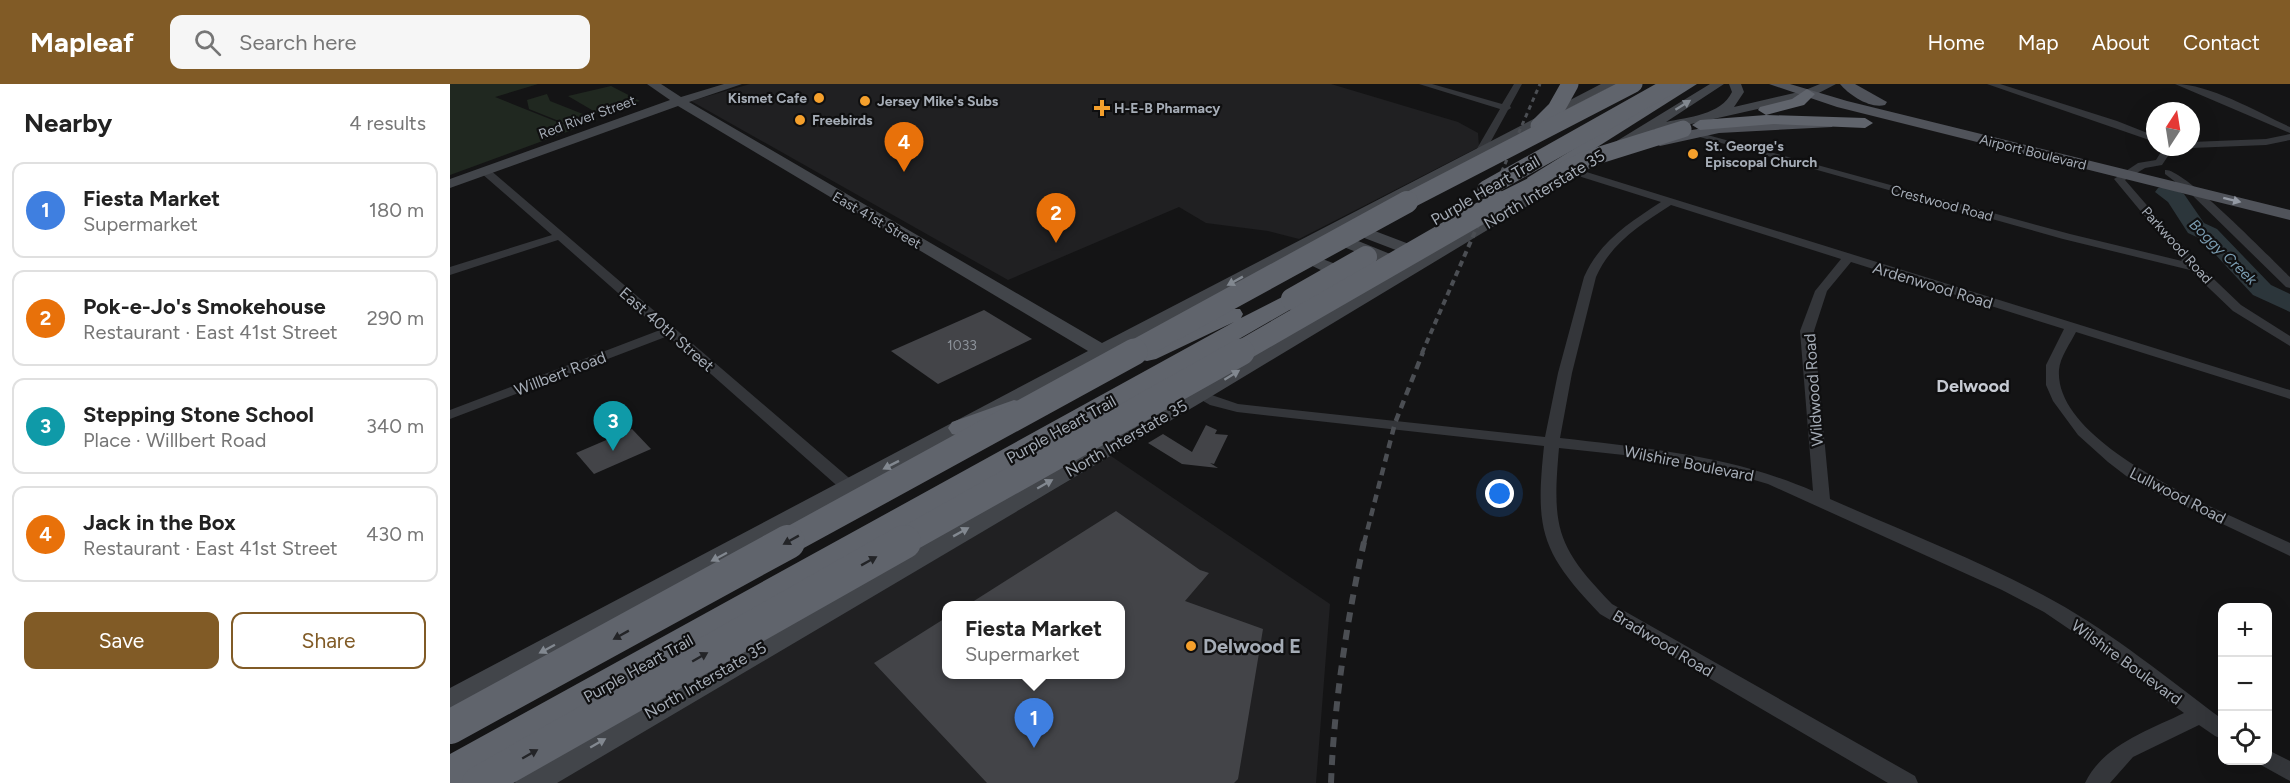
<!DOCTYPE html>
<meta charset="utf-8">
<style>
body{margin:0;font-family:Figtree,sans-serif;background:#f6f6f6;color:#222}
.controls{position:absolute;right:18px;bottom:18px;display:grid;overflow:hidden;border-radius:12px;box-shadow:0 6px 24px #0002}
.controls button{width:54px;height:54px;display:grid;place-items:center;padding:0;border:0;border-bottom:2px solid #e0e0e0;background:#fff;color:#222;font:30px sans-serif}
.compass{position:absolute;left:1696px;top:18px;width:54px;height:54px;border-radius:50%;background:#fff;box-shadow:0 6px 24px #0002;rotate:12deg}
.you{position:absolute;left:1050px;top:410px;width:21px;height:21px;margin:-15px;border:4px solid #fff;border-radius:50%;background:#1a73e8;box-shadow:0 0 0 9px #1a73e833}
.badge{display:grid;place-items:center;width:39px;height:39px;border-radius:50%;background:#815b26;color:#fff;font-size:20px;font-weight:700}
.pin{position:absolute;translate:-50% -50px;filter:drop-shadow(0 2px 3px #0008)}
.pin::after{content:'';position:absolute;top:32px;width:21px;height:18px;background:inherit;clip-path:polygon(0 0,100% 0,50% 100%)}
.popup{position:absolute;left:492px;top:517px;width:183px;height:78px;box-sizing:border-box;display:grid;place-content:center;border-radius:12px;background:#fff;filter:drop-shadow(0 2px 4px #0005);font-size:20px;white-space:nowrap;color:#767676}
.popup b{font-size:22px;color:#222}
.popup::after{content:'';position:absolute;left:50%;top:100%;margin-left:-12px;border:12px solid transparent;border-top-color:#fff}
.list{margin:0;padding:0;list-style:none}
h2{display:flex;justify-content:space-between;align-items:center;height:78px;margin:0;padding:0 24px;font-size:26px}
h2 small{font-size:20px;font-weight:400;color:#767676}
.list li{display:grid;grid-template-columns:39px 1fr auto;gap:18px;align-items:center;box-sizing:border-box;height:96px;margin:0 12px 12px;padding:0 12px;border:2px solid #e0e0e0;border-radius:12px}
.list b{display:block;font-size:22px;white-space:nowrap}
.list p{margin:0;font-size:20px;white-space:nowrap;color:#767676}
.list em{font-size:20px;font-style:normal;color:#767676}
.actions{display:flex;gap:12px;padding:18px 24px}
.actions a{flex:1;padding:14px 0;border:2px solid #815b26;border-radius:12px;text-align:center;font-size:21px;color:#815b26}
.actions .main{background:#815b26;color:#fff}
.icon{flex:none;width:33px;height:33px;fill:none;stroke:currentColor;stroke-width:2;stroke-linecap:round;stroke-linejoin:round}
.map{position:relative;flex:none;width:1840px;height:699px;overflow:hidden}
header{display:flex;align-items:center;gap:36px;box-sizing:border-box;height:84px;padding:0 30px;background:#815b26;color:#fff}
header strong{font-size:28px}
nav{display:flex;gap:33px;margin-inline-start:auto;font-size:21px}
.search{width:420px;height:54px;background:#f6f6f6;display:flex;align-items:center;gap:15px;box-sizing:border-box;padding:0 21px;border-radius:12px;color:#767676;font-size:22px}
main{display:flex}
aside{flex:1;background:#fff}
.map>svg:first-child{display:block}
</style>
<header>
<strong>Mapleaf</strong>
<div class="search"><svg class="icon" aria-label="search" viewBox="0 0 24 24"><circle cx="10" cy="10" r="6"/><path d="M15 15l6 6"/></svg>Search here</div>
<nav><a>Home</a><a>Map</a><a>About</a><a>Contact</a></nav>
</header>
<main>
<aside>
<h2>Nearby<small>4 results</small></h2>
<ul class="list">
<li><span class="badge" style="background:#3f7fe0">1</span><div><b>Fiesta Market</b><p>Supermarket</p></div><em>180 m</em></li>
<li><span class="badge" style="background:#e8710a">2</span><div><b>Pok-e-Jo's Smokehouse</b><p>Restaurant · East 41st Street</p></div><em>290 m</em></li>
<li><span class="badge" style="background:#0f9aa8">3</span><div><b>Stepping Stone School</b><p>Place · Willbert Road</p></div><em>340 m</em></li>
<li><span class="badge" style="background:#e8710a">4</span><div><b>Jack in the Box</b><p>Restaurant · East 41st Street</p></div><em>430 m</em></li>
</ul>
<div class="actions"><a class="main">Save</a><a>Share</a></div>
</aside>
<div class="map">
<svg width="1840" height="699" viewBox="0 0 1840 699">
<rect width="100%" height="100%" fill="#141415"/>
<g fill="#202022" fill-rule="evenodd">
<path d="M300 0H881L1008 38 1028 49 1029 63 849 155 818 147 756 139 729 123 558 196 241 17Z"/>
<path d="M661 372 880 520 866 699H103ZM497 522H671V590H497Z"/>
</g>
<g fill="#202820">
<path d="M0 0H88L45 13 125 45 0 91Z"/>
<path d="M161 2 190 17 147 29 118 12Z"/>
<path d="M97 10 100 17 148 36 124 43 79 25 77 16Z"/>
</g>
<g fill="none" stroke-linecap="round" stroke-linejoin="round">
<path fill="#2c363b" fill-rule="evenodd" d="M1715 102 1734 110 1754 139 1767 145 1821 201 1840 210V228L1803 211 1751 155 1738 149 1718 118 1705 108 1708 104Z"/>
</g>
<g fill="#434448">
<path d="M534 226 582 255 488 300 441 267Z"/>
<path d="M756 341 767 346 765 350 778 351 764 380 760 379 768 384 732 380 698 359 713 350 742 368Z"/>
<path d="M182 345 201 365 144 390 126 369Z"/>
<path d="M666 427 750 486 759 489 735 517 813 545 788 695 784 699H537L424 579 497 533V591H671V522H516Z"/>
</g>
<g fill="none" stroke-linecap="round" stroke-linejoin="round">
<g fill="#34363a" fill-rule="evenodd">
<path d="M969 0H982L1052 20 1064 0H1072L1060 22 1061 24 1058 26 1035 68 1030 71 1025 68 1050 25Z"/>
<path d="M1537 0H1550L1667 37 1705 52V58Z"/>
<path d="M1725 0C1760 0 1807 28 1840 43V49Z"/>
<path d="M1239 46 1620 150 1732 177 1664 95 1688 79 1706 76 1714 63H1724L1712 81 1695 84 1675 96 1748 180 1791 221 1840 252V262L1783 227 1740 186 1613 155 1239 50Z"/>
<path d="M1840 50V56L1816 61 1741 64 1738 63H1741V58L1816 55Z"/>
<path d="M31 85H39L405 399 407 403 405 407H393L218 252 0 335V326L210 246 108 156 0 191V183L102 151 31 89Z"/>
<path d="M1122 86H1130L1840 306V315L1626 248C1620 260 1610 273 1609 286 1604 364 1782 431 1840 459V472L1684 398 1658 378 1628 351 1603 317 1596 301V281L1614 245 1401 178 1377 207 1364 247 1380 415C1455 448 1533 478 1604 517 1664 550 1718 595 1772 635V655L1765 652 1749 641 1683 673 1660 699H1635C1653 661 1699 646 1734 629L1647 564 1594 528 1552 506 1318 400 1277 388 1211 375 1109 364C1102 444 1106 462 1162 520L1465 692 1468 699H1438L1150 530C1091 468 1085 447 1094 362L787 328 760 321 743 311 750 307 788 320 1095 353 1108 289 1134 193C1150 157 1179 139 1211 118L1122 90ZM1221 121 1391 175 1365 207 1350 247 1363 407C1283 372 1197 364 1110 354L1122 289 1146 193C1161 159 1190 141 1221 121Z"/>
<path d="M1715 86C1733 83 1822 176 1840 193V204L1836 203 1740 109 1715 90Z"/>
<path d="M1818 666 1840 677V697L1811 681 1808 676H1818Z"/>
</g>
<path fill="#42454a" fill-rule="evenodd" d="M197 0H211L231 13 274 0H292L239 18 652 259 1151 0H1166L916 132 917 144 959 160H978L985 163 1121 85 1260 0H1274L1216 38C1238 33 1271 31 1282 8L1279 0H1291L1294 8 1284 23 1353 7 1370 0H1386L1361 13 1210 47 1205 45 757 315 107 699H65L69 690 743 307 942 188 941 182 874 155 845 171H862L909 189 911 193 909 197C892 201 873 185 857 180 848 178 841 184 834 177L0 629V604L638 267 228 22 0 104V95L220 16ZM900 141 904 150 951 168 974 170 957 179 955 176 886 148Z"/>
<g fill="#50535a" fill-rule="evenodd">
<path d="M1319 0H1340L1397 17 1840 126V136L1387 23Z"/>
<path d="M1390 0H1405L1437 18 1435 21C1420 25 1399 11 1390 0Z"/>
<path d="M1377 36 1384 40 1382 43 1269 49 1210 62 1202 57 1210 52 1269 41Z"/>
</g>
<g fill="#60646c" fill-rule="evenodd">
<path d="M1228 0H1247L1092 98H1080L1077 94Z"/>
<path d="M1357 5 1365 10 1354 21 1316 31 1415 34 1423 39 1415 44 1324 40 1250 46 1242 41 1250 36 1316 31 1308 26 1310 23 1342 15Z"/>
<path d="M842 208 850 210 853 215 850 220 17 699H0V670L784 238 706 275 697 277 688 275 685 270 688 265 774 225H790L793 230 791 234Z"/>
<path d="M564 316 573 318 577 324 573 330 511 352 502 350 498 344 502 338Z"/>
</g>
<path stroke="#4b4e53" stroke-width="3" stroke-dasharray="4.5 4" stroke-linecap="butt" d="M1038 119 1090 0"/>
<path stroke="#4b4e53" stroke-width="4" stroke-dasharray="6 4.5" stroke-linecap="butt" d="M972 269 1038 118"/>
<path stroke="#4b4e53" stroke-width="4.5" stroke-dasharray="8 6" stroke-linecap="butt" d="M914 459 945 339 973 268"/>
<path stroke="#4b4e53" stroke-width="6" stroke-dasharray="10 8" stroke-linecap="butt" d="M881 699C884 619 897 536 914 458"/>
<g stroke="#60646c" stroke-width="17">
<path d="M1089 42 1106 25 1120 0"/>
<path d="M1036 105 1223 0"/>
<path d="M954 119 1184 0"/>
<path d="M1047 119 1134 76 1233 45"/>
</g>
<g stroke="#60646c" stroke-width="22">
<path d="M842 215 916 173"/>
<path d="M681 269 957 118"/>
<path d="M788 269 1050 118"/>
</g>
<g stroke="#60646c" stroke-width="27">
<path d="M335 459 684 268"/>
<path d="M451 459 791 268"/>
</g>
<g stroke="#60646c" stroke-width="34">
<path d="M0 643 338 458"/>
<path d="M29 699 454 458"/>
</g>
</g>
<defs><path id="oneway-solid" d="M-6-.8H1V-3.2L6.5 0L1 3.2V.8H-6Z" transform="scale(1.5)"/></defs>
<g fill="#828890">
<use href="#oneway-solid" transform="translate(1233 21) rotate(-32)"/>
<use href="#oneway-solid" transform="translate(785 197) rotate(151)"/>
<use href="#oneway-solid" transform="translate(782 291) rotate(-32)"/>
<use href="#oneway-solid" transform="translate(441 381) rotate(153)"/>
<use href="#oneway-solid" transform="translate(595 400) rotate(-30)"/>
<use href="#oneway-solid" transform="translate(511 448) rotate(-29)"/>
<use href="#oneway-solid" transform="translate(269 473) rotate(152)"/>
<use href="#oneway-solid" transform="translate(97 565) rotate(152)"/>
<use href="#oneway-solid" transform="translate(148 659) rotate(-30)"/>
</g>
<use fill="#949aa4" href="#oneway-solid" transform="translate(1782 116) rotate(14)"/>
<g fill="#232427">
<use href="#oneway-solid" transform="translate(341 456) rotate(151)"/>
<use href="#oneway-solid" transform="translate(419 477) rotate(-29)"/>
<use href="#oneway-solid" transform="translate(171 551) rotate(151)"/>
<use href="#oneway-solid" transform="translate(250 573) rotate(-30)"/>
<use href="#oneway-solid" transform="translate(80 670) rotate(-30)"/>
</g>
<g fill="#f5a02c" stroke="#0f0f10" stroke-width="2">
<circle cx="369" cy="14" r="6"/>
<circle cx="415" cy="17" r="6"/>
<path d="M649 15h6v6h6v6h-6v6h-6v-6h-6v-6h6z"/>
<circle cx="350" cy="36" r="6"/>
<circle cx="1243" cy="70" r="6"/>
<circle cx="741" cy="562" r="6"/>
</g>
<g text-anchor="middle" stroke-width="4.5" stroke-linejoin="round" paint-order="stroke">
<g font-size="14" font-weight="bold" fill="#a5acb6" stroke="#0f0f10" text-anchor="start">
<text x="357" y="19" text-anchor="end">Kismet Cafe</text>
<text x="427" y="22">Jersey Mike's Subs</text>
<text x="664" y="29">H-E-B Pharmacy</text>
<text x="362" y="41">Freebirds</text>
<text x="1255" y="67">St. George's<tspan x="1255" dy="16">Episcopal Church</tspan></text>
</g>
<g font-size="14" fill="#a5acb6" stroke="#0f0f10">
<text transform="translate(137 33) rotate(-20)" y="5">Red River Street</text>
<text transform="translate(1583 68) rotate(14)" y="5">Airport Boulevard</text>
<text transform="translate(1492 119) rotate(15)" y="5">Crestwood Road</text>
<text transform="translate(427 136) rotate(30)" y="5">East 41st Street</text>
<text transform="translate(1727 161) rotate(48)" y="5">Parkwood Road</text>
</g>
<g font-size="14" fill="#8c929a">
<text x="512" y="266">1033</text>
</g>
<g font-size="15" font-style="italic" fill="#7b9db2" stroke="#0f0f10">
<text transform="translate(1773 168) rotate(44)" y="5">Boggy Creek</text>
</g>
<g font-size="16" fill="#a5acb6" stroke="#0f0f10">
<text transform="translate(1094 105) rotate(-31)" y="6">North Interstate 35</text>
<text transform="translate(1035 106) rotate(-30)" y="6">Purple Heart Trail</text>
<text transform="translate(1483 201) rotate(17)" y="6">Ardenwood Road</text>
<text transform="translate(217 245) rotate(41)" y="6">East 40th Street</text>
<text transform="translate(110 289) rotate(-21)" y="6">Willbert Road</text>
<text transform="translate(1363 306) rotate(-94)" y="6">Wildwood Road</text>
<text transform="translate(611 345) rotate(-29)" y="6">Purple Heart Trail</text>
<text transform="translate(676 354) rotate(-30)" y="6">North Interstate 35</text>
<text transform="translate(1239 379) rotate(11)" y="6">Wilshire Boulevard</text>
<text transform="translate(1728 411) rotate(27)" y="6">Lullwood Road</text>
<text transform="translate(1213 559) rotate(31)" y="6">Bradwood Road</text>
<text transform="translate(1677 578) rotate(36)" y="6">Wilshire Boulevard</text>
<text transform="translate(188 584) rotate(-29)" y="6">Purple Heart Trail</text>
<text transform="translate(255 596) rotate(-30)" y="6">North Interstate 35</text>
</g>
<g font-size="18" font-weight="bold" fill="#c6cad2" stroke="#0f0f10">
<text x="1523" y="308">Delwood</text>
</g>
<g font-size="20" font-weight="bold" fill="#a5acb6" stroke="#0f0f10" text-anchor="start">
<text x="753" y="569">Delwood E</text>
</g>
</g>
</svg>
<div class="controls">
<button>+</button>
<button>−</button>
<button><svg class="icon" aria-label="locate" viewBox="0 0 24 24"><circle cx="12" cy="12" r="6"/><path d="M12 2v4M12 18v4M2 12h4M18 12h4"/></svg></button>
</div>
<svg class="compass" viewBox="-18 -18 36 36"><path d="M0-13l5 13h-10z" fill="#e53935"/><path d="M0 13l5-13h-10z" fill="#767676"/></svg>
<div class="you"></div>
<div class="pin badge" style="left:584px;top:664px;background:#3f7fe0">1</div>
<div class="popup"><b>Fiesta Market</b>Supermarket</div>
<div class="pin badge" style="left:606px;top:159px;background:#e8710a">2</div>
<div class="pin badge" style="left:163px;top:367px;background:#0f9aa8">3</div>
<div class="pin badge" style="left:454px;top:88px;background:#e8710a">4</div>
</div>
</main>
